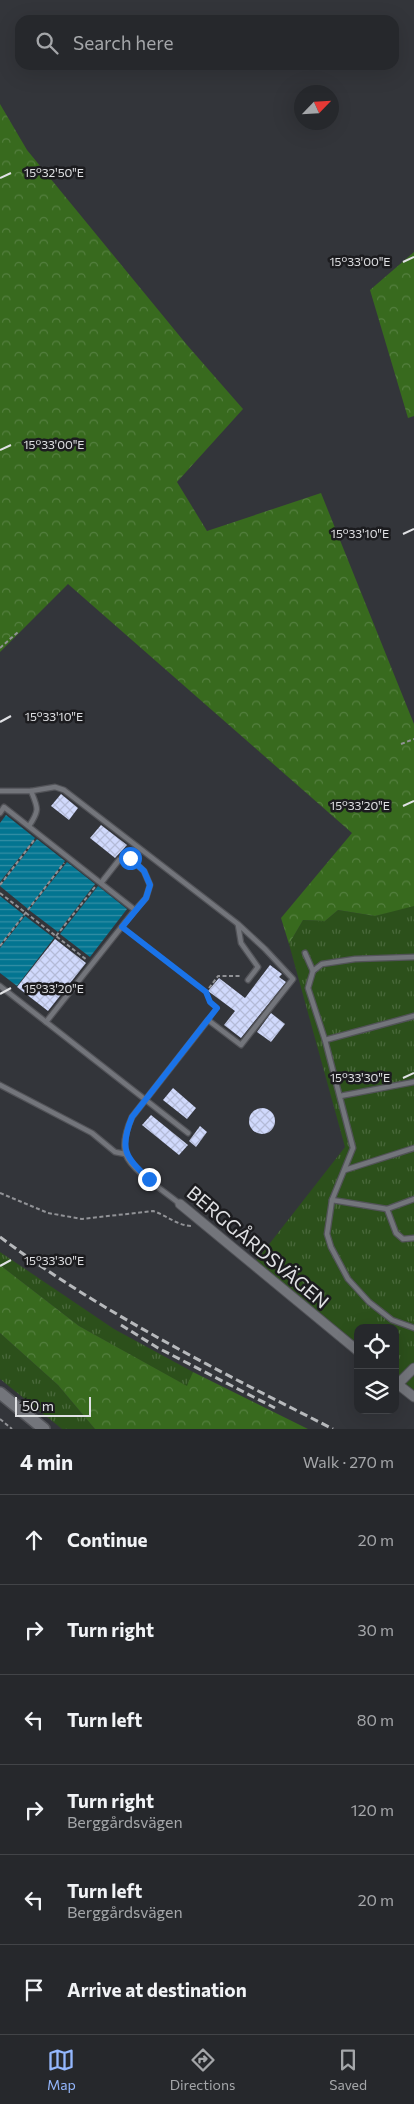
<!DOCTYPE html>
<meta charset="utf-8">
<style>
body{margin:0;font-family:Commissioner,sans-serif;background:#323438;color:#f1f3f6}
.controls{position:absolute;right:15px;bottom:15px;display:grid;overflow:hidden;border-radius:10px;box-shadow:0 5px 20px #0002}
.controls button{width:45px;height:45px;display:grid;place-items:center;padding:0;border:0;border-bottom:1px solid #424448;background:#26282c;color:#f1f3f6;font:25px sans-serif}
.compass{position:absolute;left:294px;top:85px;width:45px;height:45px;border-radius:50%;background:#26282c;box-shadow:0 5px 20px #0002;rotate:65deg}
.scale{position:absolute;left:15px;bottom:12px;width:76px;box-sizing:border-box;padding-left:5px;border:2px solid #e0e1e4;border-top:0;font-size:14px;line-height:18px;white-space:nowrap;color:#e0e1e4;-webkit-text-stroke:4px #1c1c1f;paint-order:stroke}
.stop{position:absolute;width:15px;height:15px;margin:-11px;border:4px solid #1a73e8;border-radius:50%;background:#fff}
.stop.end{background:#1a73e8;border-color:#fff;box-shadow:0 1px 5px #0008}
.list{margin:0;padding:0;list-style:none}
h2{display:flex;justify-content:space-between;align-items:center;height:65px;margin:0;padding:0 20px;font-size:21px}
h2 small{font-size:16px;font-weight:400;color:#a4a6a9}
.list li{display:grid;grid-template-columns:32px 1fr auto;gap:15px;align-items:center;box-sizing:border-box;height:90px;padding:0 20px;border-top:1px solid #424448}
.list b{display:block;font-size:19px;white-space:nowrap}
.list p{margin:0;font-size:16px;white-space:nowrap;color:#a4a6a9}
.list em{font-size:16px;font-style:normal;color:#a4a6a9}
.icon{flex:none;width:28px;height:28px;fill:none;stroke:currentColor;stroke-width:2;stroke-linecap:round;stroke-linejoin:round}
.map{position:relative;flex:none;width:414px;height:1429px;overflow:hidden}
.search{position:absolute;background:#26282c;box-shadow:0 5px 20px #0002;left:15px;right:15px;top:15px;height:55px;display:flex;align-items:center;gap:12px;box-sizing:border-box;padding:0 18px;border-radius:15px;color:#a4a6a9;font-size:19px}
.sheet{height:605px;background:#26282c}
nav{display:flex;justify-content:space-around;align-items:center;box-sizing:border-box;height:70px;border-top:1px solid #424448;background:#26282c;font-size:14px;color:#a4a6a9}
nav a{display:grid;justify-items:center;gap:2px}
nav .on{color:#94b7fd}
.map>svg:first-child{display:block}
</style>
<div class="map">
<svg width="414" height="1429" viewBox="0 0 414 1429">
<defs>
<pattern id="grass-tufts" width="24" height="20" patternUnits="userSpaceOnUse" patternTransform="scale(1.25)"><rect width="24" height="20" fill="#2c501b"/><path d="M3 7l-1-3M5 7V3M7 7l1-3M15 17l-1-3M17 17v-4M19 17l1-3" fill="none" stroke="#4a693c"/></pattern>
<pattern id="forest-crowns" width="20" height="18" patternUnits="userSpaceOnUse" patternTransform="scale(1.25)"><rect width="20" height="18" fill="#386a1e"/><path d="M2 6a3 3 0 1 1 6 0M12 15a3 3 0 1 1 6 0" fill="none" stroke="#547f3f"/></pattern>
<pattern id="water-rules" width="6" height="5" patternUnits="userSpaceOnUse" patternTransform="scale(1.25)"><rect width="6" height="5" fill="#037591"/><path d="M0 2.5h6" fill="none" stroke="#348fa5"/></pattern>
<pattern id="building-cross-hatch" width="8" height="8" patternUnits="userSpaceOnUse" patternTransform="scale(1.25)"><rect width="8" height="8" fill="#d0d9fc"/><path d="M0 0l8 8M0 8l8-8" fill="none" stroke="#b4bbd7"/></pattern>
</defs>
<rect width="100%" height="100%" fill="#33353a"/>
<g fill="url(#grass-tufts)">
<path d="M408 906H414V1390L395 1375V1328H358V1344L256 1261 345 1147 289 944 303 920 325 921 338 910 375 916Z"/>
<path d="M0 1252 114 1329 193 1372 188 1387 79 1326 0 1265Z"/>
<path d="M0 1333 58 1385 95 1429H62L0 1379Z"/>
</g>
<g fill="url(#forest-crowns)">
<path d="M0 104 27 150 187 345 243 409 177 482 207 531 321 493 414 724V906L375 916 338 910 325 921 303 920 289 944 281 918 352 833 68 584 0 652Z"/>
<path d="M414 252V416L408 418 370 290Z"/>
<path d="M0 1265 79 1326 187 1386 193 1372 308 1429H95L58 1385 0 1333Z"/>
</g>
<g fill="url(#water-rules)">
<path d="M6 815 35 838 0 882V823Z"/>
<path d="M37 839 65 861 28 909 0 886Z"/>
<path d="M67 862 95 884 58 932 29 910Z"/>
<path d="M98 886 127 909 90 957 60 934Z"/>
<path d="M0 896 24 915 0 945Z"/>
<path d="M25 916 54 938 17 986 0 973V948Z"/>
</g>
<g fill="url(#building-cross-hatch)">
<path d="M61 794 78 808 69 820 51 806Z"/>
<path d="M101 825 127 845 115 858 90 838Z"/>
<path d="M55 939 86 963 48 1011 17 987Z"/>
<path d="M270 965 282 974 279 977 286 982 241 1038 224 1025 235 1011 208 991 219 978 245 998Z"/>
<path d="M271 1013 285 1024 271 1042 257 1032Z"/>
<path d="M173 1088 196 1108 187 1119 163 1100Z"/>
<circle cx="262" cy="1121" r="13"/>
<path d="M151 1115 188 1145 179 1155 142 1125Z"/>
<path d="M200 1126 207 1132 196 1147 189 1141Z"/>
</g>
<g fill="none" stroke-linecap="round" stroke-linejoin="round">
<defs>
<g id="service">
<path d="M0 791H31C38 808 40 810 29 826"/>
<path d="M31 791 55 787 64 790 238 924 265 949 293 979 241 1045 208 1020 132 1117C127 1128 122 1143 126 1155 131 1170 167 1193 180 1204"/>
<path d="M0 813 4 807 135 910 46 1022"/>
<path d="M101 883 119 860 130 858 144 871 150 885 146 898 135 910"/>
<path d="M238 925 241 943 258 967 248 980"/>
<path d="M305 953 313 971"/>
<path d="M414 957 355 959 322 964 313 971 308 988 325 1040 353 1148 332 1200 327 1234 331 1247 348 1279 369 1302 392 1320 414 1328"/>
<path d="M0 986 188 1133"/>
<path d="M325 1040 414 1016"/>
<path d="M0 1085 92 1133 115 1152 125 1154"/>
<path d="M340 1096 414 1082"/>
<path d="M345 1170 414 1148"/>
<path d="M332 1200 387 1209 414 1199"/>
<path d="M387 1209 396 1233 403 1239 414 1238"/>
</g>
<g id="minor">
<path d="M180 1204 358 1351"/>
<path d="M395 1382 414 1397"/>
<path d="M398 1384 414 1368"/>
</g>
<path id="tertiary" d="M0 1393 44 1429"/>
</defs>
<use href="#service" stroke="#525358" stroke-width="7"/>
<use href="#minor" stroke="#525358" stroke-width="11"/>
<use href="#tertiary" stroke="#525358" stroke-width="14"/>
<g stroke="#919296" stroke-width="2" stroke-dasharray="4 2.5" stroke-linecap="butt">
<path d="M0 648 18 632"/>
<path d="M401 744 414 739"/>
<path d="M0 885 35 839"/>
<path d="M0 893 87 960"/>
<path d="M126 930 206 992"/>
<path d="M56 936 95 887"/>
<path d="M0 946 64 863"/>
<path d="M212 1014 217 1008 211 1002 206 992 218 976H242"/>
<path d="M0 1193 48 1213 82 1219 153 1211C166 1215 178 1226 192 1226"/>
<path d="M0 1419 12 1429"/>
</g>
<use href="#service" stroke="#73757b" stroke-width="4.5"/>
<use href="#minor" stroke="#73757b" stroke-width="9"/>
<use href="#tertiary" stroke="#73757b" stroke-width="11"/>
<g stroke="#b7b9bc" stroke-width="3" stroke-dasharray="8 4" stroke-linecap="butt">
<path d="M0 1237C103 1314 219 1371 333 1429"/>
<path d="M121 1325 158 1348 275 1408"/>
</g>
</g>
<g fill="none" stroke-linecap="round" stroke-linejoin="round">
<path stroke="#1a73e8" stroke-width="6" d="M130 858 144 871 150 885 146 898 122 927 206 992 210 1002 217 1008 132 1117C119 1149 125 1157 149 1179"/>
</g>
<path fill="none" stroke="#e0e1e4" stroke-width="2" d="M0 178 11 173M403 262 414 257M0 450 11 445M403 534 414 529M0 722 11 716M403 806 414 801M0 994 11 988M403 1078 414 1073M0 1266 11 1260"/>
<g text-anchor="middle" stroke-width="5" stroke-linejoin="round" paint-order="stroke">
<g font-size="19" fill="#e0e1e4" stroke="#1c1c1f">
<text transform="translate(258 1247) rotate(40)" y="7">BERGGÅRDSVÄGEN</text>
</g>
</g>
<g font-size="12" text-anchor="middle" fill="#e0e1e4" stroke="#1c1c1f" stroke-width="5" stroke-linejoin="round" paint-order="stroke">
<text x="54" y="177">15°32'50"E</text>
<text x="360" y="266">15°33'00"E</text>
<text x="54" y="449">15°33'00"E</text>
<text x="360" y="538">15°33'10"E</text>
<text x="54" y="721">15°33'10"E</text>
<text x="360" y="810">15°33'20"E</text>
<text x="54" y="993">15°33'20"E</text>
<text x="360" y="1082">15°33'30"E</text>
<text x="54" y="1265">15°33'30"E</text>
</g>
</svg>
<div class="controls">
<button><svg class="icon" aria-label="locate" viewBox="0 0 24 24"><circle cx="12" cy="12" r="6"/><path d="M12 2v4M12 18v4M2 12h4M18 12h4"/></svg></button>
<button><svg class="icon" aria-label="layers" viewBox="0 0 24 24"><path d="M12 4l9 5-9 5-9-5zM3 14l9 5 9-5"/></svg></button>
</div>
<svg class="compass" viewBox="-18 -18 36 36"><path d="M0-13l5 13h-10z" fill="#e53935"/><path d="M0 13l5-13h-10z" fill="#a4a6a9"/></svg>
<div class="scale">50 m</div>
<div class="stop" style="left:130px;top:858px"></div>
<div class="stop end" style="left:149px;top:1179px"></div>
<div class="search"><svg class="icon" aria-label="search" viewBox="0 0 24 24"><circle cx="10" cy="10" r="6"/><path d="M15 15l6 6"/></svg>Search here</div>
</div>
<section class="sheet">
<h2>4 min<small>Walk · 270 m</small></h2>
<ul class="list">
<li><svg class="icon" aria-label="ahead" viewBox="0 0 24 24"><path d="M12 20V5M6 11l6-6 6 6"/></svg><div><b>Continue</b></div><em>20 m</em></li>
<li><svg class="icon" aria-label="right" viewBox="0 0 24 24"><path d="M7 20v-9h11M14 6l5 5-5 5"/></svg><div><b>Turn right</b></div><em>30 m</em></li>
<li><svg class="icon" aria-label="left" viewBox="0 0 24 24"><path d="M17 20v-9H6M10 6l-5 5 5 5"/></svg><div><b>Turn left</b></div><em>80 m</em></li>
<li><svg class="icon" aria-label="right" viewBox="0 0 24 24"><path d="M7 20v-9h11M14 6l5 5-5 5"/></svg><div><b>Turn right</b><p>Berggårdsvägen</p></div><em>120 m</em></li>
<li><svg class="icon" aria-label="left" viewBox="0 0 24 24"><path d="M17 20v-9H6M10 6l-5 5 5 5"/></svg><div><b>Turn left</b><p>Berggårdsvägen</p></div><em>20 m</em></li>
<li><svg class="icon" aria-label="arrive" viewBox="0 0 24 24"><path d="M6 21V4h12l-3 4 3 4H6"/></svg><div><b>Arrive at destination</b></div></li>
</ul>
</section>
<nav>
<a class="on"><svg class="icon" aria-label="map" viewBox="0 0 24 24"><path d="M3 6l6-2 6 2 6-2v14l-6 2-6-2-6 2zM9 4v14M15 6v14"/></svg>Map</a>
<a><svg class="icon" aria-label="directions" viewBox="0 0 24 24"><path d="M12 3l9 9-9 9-9-9zM9 14v-3h6M13 9l2 2-2 2"/></svg>Directions</a>
<a><svg class="icon" aria-label="saved" viewBox="0 0 24 24"><path d="M7 4h10v16l-5-4-5 4z"/></svg>Saved</a>
</nav>
